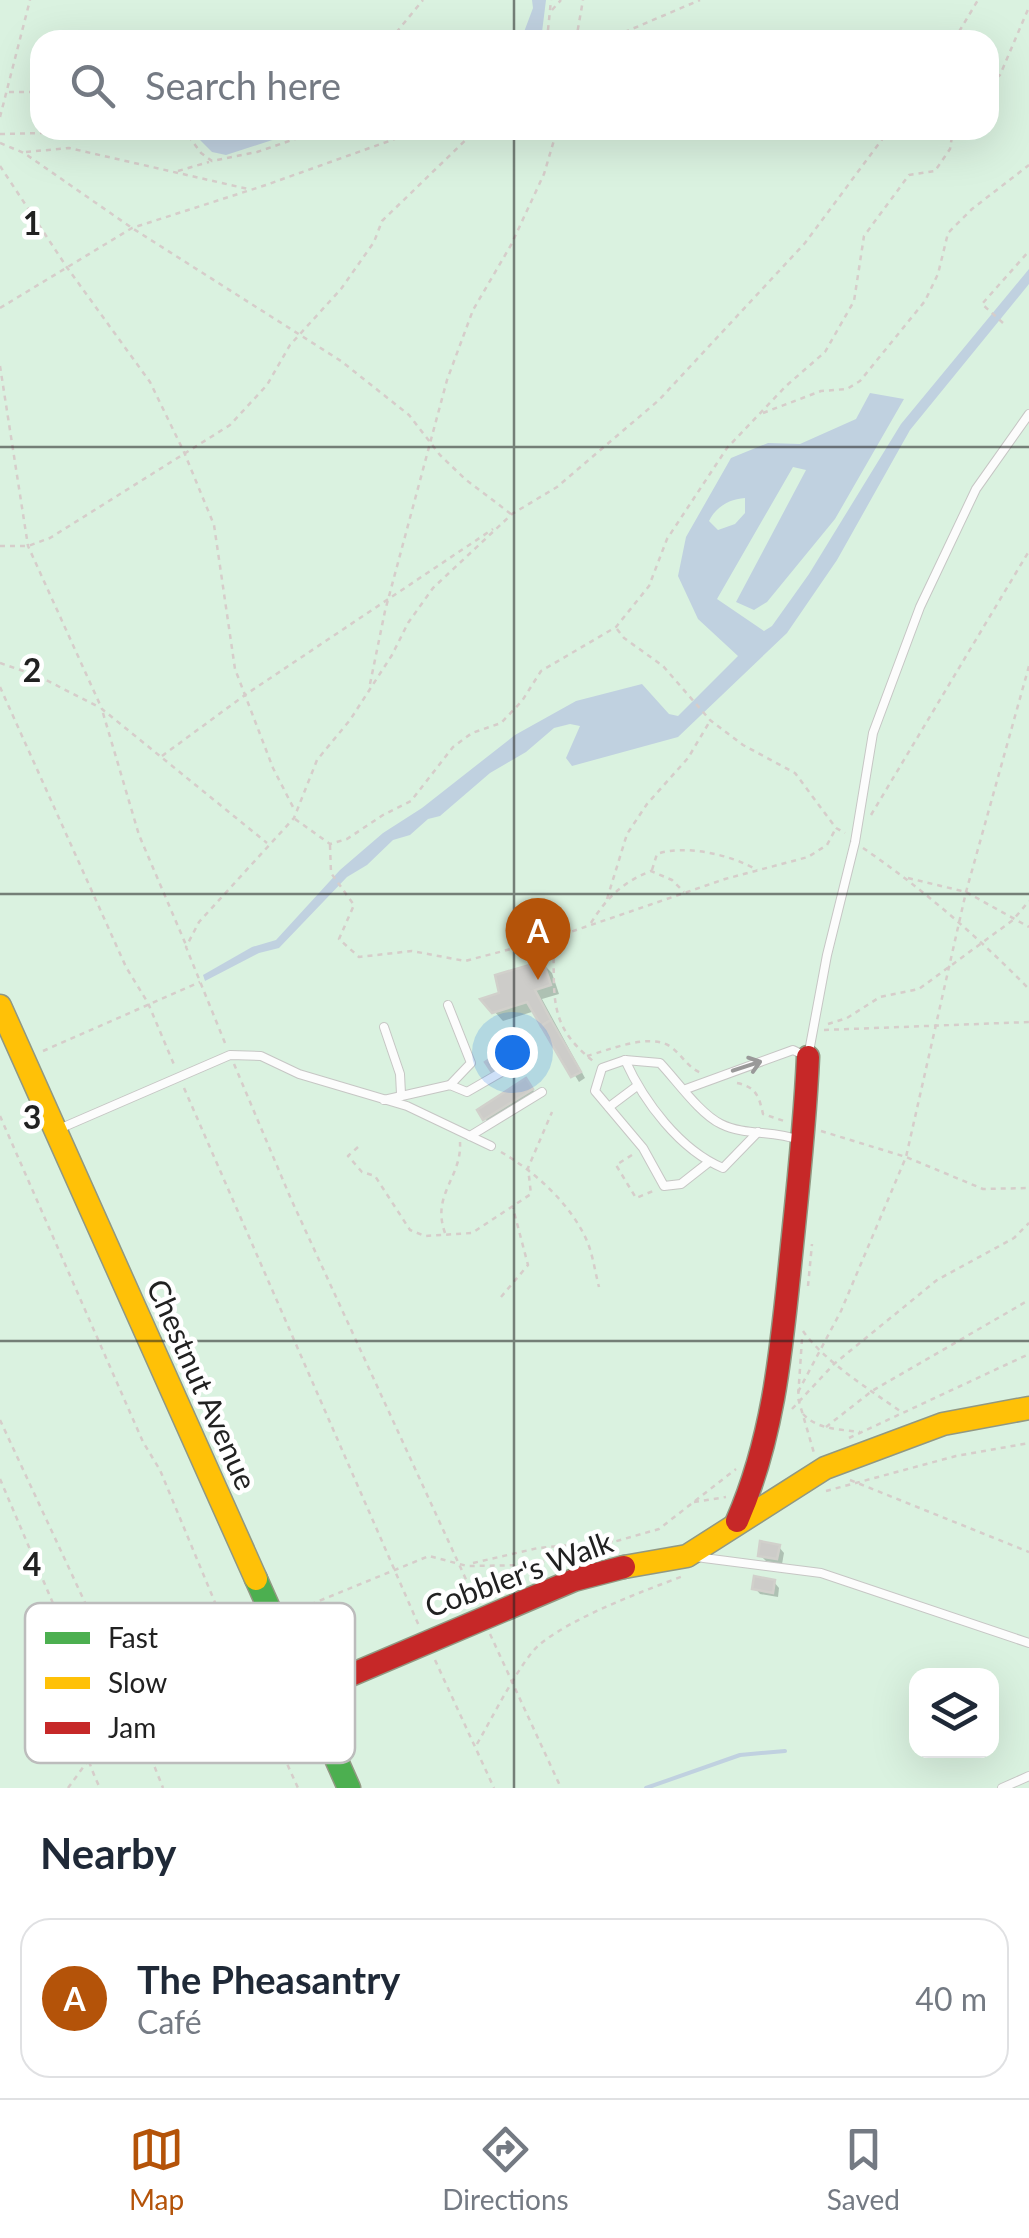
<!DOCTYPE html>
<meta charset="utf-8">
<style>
body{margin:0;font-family:Lato,sans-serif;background:#f2f2f3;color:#1f2937}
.controls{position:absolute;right:30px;bottom:30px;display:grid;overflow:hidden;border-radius:20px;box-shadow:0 10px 40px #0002}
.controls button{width:90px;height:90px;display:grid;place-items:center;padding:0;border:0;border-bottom:2px solid #e0e1e3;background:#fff;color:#1f2937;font:50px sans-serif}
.you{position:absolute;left:512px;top:1052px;width:35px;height:35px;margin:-25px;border:8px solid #fff;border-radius:50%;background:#1a73e8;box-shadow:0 0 0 15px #1a73e833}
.badge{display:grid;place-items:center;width:65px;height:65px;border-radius:50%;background:#b45309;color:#fff;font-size:32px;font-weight:700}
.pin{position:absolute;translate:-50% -82px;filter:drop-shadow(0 2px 5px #0008)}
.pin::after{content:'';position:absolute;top:52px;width:35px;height:30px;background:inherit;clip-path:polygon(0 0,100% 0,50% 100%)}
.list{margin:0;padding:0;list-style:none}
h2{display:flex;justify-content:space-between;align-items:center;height:130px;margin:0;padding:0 40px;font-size:42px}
h2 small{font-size:32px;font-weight:400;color:#747a83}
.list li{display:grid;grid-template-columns:65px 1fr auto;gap:30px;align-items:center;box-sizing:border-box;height:160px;margin:0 20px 20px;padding:0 20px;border:2px solid #e0e1e3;border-radius:30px}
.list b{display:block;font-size:38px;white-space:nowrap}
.list p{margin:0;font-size:32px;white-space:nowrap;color:#747a83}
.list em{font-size:32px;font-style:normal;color:#747a83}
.icon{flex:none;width:55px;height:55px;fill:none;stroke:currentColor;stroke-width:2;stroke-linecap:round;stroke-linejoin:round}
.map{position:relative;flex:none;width:1029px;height:1788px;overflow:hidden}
.search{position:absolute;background:#fff;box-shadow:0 10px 40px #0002;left:30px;right:30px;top:30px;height:110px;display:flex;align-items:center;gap:25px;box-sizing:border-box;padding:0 35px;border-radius:30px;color:#747a83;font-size:38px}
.sheet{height:310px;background:#fff}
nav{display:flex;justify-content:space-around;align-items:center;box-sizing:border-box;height:140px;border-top:2px solid #e0e1e3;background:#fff;font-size:28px;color:#747a83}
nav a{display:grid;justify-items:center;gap:5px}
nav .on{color:#b45309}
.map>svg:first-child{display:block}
</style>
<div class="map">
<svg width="1029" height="1788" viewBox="0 0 1029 1788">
<rect width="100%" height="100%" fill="#eeeeea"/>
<path fill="#daf2e0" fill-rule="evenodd" d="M0 0H1029V1788H0ZM40 40H989V130H40ZM916 1676H992V1750H916Z"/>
<g fill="#c0d1e0" fill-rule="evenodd">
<path d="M532 0H546L542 32 534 40H504L524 32 533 8Z"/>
<path d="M190 130H212L221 139 251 130H303L226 155 212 152Z"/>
<path d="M1029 269V284L910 430 837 560 787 633 678 737 572 766 566 758 580 726 570 724 554 728 526 752 490 773 440 816 428 819 410 835 393 840 367 865 347 877 279 948 259 953 205 981 203 975 252 947 276 940 340 870 383 833 422 808 515 735 576 701 642 684 669 714 678 716 738 656 698 619 678 576 686 537 731 458 768 443 800 444 856 419 870 393 904 399 835 519 767 602 754 610 736 602 806 470 793 467 717 599 764 631 772 626 809 574 901 424ZM745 498V513L735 524 718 530 709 521C716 507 729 499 745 498Z"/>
</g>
<g fill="#0003">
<path d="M543 964 552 973 559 994 542 999 585 1078 579 1082 535 1011 503 1021 484 1000 502 995Z"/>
<path d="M505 1047 516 1064 498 1075 493 1069Z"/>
<path d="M526 1081 537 1095 490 1124 485 1118Z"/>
<path d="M779 1547 784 1553 782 1564 766 1561 760 1555Z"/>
<path d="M774 1582 779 1588 778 1597 760 1594 755 1588Z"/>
</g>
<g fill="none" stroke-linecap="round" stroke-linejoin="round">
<path stroke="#c0d1e0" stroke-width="4" d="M646 1788 740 1755 785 1751"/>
</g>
<g fill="#cdccc9" stroke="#d1d0cb" stroke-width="2.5">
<path d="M543 961 551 985 535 990 551 1020 541 1026 527 1002 492 1013 480 999 499 993 495 975Z"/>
<path d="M551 1020 581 1072 571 1077 541 1026Z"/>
<path d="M500 1038 512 1058 491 1071 485 1062 497 1054 490 1044Z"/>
<path d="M526 1078 533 1089 483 1120 477 1110Z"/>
<path d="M760 1541 780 1545 777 1559 758 1556Z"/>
<path d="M754 1576 775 1580 773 1593 752 1589Z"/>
</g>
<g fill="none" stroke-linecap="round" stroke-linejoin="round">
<defs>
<g id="lane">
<path d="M448 1005 471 1063 450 1085"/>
<path d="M384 1027 400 1074 401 1094"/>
<path d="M625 1060C644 1102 680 1150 723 1168L758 1132"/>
<path d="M686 1089 793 1050 808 1057 827 955 855 842 873 733 920 607 976 489 1029 414"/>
<path d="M384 1100 450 1085 467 1092 512 1066"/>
<path d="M609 1107 637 1086"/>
<path d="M59 1129 230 1055 261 1056 299 1074 407 1106 491 1146"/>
<path d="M470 1136 542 1092"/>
<path d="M709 1162 681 1184 664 1186 643 1148 595 1091 602 1068 625 1060 660 1063C677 1081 700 1114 721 1124 745 1136 774 1130 799 1140"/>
<path d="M696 1557 821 1573 1029 1643"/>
<path d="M1002 1788 1029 1776"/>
</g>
<path id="fast" d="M256 1579 349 1788"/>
<g id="slow">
<path d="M0 1006 256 1579"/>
<path d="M624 1567 687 1556 825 1468 943 1424 1029 1408"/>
</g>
<g id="jam">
<path d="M737 1521C773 1439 781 1353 790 1265 797 1196 805 1127 808 1057"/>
<path d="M306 1694 574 1580 624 1567"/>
</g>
</defs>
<use href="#lane" stroke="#c6c6c4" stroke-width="10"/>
<use href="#fast" stroke="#919882" stroke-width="25"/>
<use href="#slow" stroke="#919882" stroke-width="25"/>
<use href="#jam" stroke="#919882" stroke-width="25"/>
<g stroke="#d6cdca" stroke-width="2.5" stroke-dasharray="5 5" stroke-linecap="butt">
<path d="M552 10 561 0"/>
<path d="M390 40 423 0"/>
<path d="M547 40 551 0"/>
<path d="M576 40 583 0"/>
<path d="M606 40 700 0"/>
<path d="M954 40 978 0"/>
<path d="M989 84 1000 75 1029 7"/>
<path d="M9 92H40"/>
<path d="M0 117 30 0"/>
<path d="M0 134 170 130 187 134 201 153 212 161 257 152 321 130"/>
<path d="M0 143 24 153 132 228 341 361 409 415 440 455 465 479 511 514"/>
<path d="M26 152 69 148 248 189"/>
<path d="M0 166 66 266 150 382 184 452 214 525 235 669 273 768 294 809"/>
<path d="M178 171 209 162"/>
<path d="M0 308 132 228 266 185 420 130"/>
<path d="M1003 323 982 304 1029 251"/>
<path d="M0 366 28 546 102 709 267 843"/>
<path d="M763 413 821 391 847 389 860 381 925 301 938 274 948 233 972 209 1029 165"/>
<path d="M0 546H28L50 538 230 425 267 385 290 345 341 289 374 242 382 221 476 130"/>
<path d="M617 629 624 638 663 666 710 720 743 745 795 773 836 828 845 833"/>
<path d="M0 663 38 676 99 707"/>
<path d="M370 684 385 611 447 380 473 310 511 245 544 174 557 130"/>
<path d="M0 687 126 967 148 1003 175 1067"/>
<path d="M103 713 139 835 186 945"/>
<path d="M162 756 245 695 493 529"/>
<path d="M871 815 1029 551"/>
<path d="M295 819 330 844 347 839 383 815 411 801 453 747 472 733 501 723 522 701 541 671 616 627 649 586 667 539 727 448 786 386 825 352 854 301 864 236 909 175 935 171 950 149 953 130"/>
<path d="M330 845 331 873 354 905 339 939 359 957 412 951 465 961 553 938 725 879 808 857 827 845 836 828"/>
<path d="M863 848C923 889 978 937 1029 989"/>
<path d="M652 870 657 854C685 844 732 855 757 870"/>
<path d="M908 878 966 892 1029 927"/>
<path d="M607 899 627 834 647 804 688 758 710 721"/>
<path d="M591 923C607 897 623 882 651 871L672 880 684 892"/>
<path d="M553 938C556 994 545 1023 593 1061"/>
<path d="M828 1024 847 1018 880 997 919 989 1013 920 1029 901"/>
<path d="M824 1030 1029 1022"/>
<path d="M225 1043 186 947 199 922 294 818 317 760 350 720 392 655 408 623 433 588 512 514 557 487 659 400 805 243 889 130"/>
<path d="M43 1051 200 982"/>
<path d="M587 1056C609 1050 651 1032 671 1047 683 1056 687 1067 701 1073"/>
<path d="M234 1064 291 1199 475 1599"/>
<path d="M737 1083C756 1087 759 1096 763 1114L784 1121"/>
<path d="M184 1088 419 1626"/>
<path d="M0 1116 143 1442 160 1470 226 1629 298 1788"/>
<path d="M821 1131 906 1157 983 1189 1029 1188"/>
<path d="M358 1147 348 1156 362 1172 375 1176 410 1230 425 1236 472 1233 531 1194 528 1168 552 1112"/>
<path d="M501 1152C534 1171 571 1204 587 1241 593 1255 595 1272 599 1287"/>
<path d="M632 1155 616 1165 636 1198 653 1191"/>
<path d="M445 1233C431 1194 462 1178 460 1142"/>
<path d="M808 1286 812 1244"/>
<path d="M501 1297 528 1265 513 1208"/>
<path d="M803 1331C824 1361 870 1390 900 1411"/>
<path d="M802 1339 798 1398 814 1453"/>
<path d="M798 1392 841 1311 906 1157 966 892 1029 666"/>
<path d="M792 1409 834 1364 937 1280 1014 1238 1029 1223"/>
<path d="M803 1414C818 1430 839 1429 860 1432"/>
<path d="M0 1420 115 1667 163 1788"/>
<path d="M826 1427 872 1391 1029 1300"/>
<path d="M849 1438 1029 1354"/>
<path d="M0 1479 78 1662C72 1701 82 1752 100 1788"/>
<path d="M850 1480 1029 1552"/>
<path d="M826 1491 956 1456 1029 1443"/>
<path d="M694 1502 726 1497"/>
<path d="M473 1563 538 1548 613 1541"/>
<path d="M292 1612 429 1556 467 1566 532 1565 659 1529 736 1469"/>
<path d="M490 1634 561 1788"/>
<path d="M435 1660 494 1788"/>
<path d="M477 1744C491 1720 521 1660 540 1644 577 1615 639 1593 683 1576"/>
<path d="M68 1788 87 1762"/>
</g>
<use href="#lane" stroke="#fcfcfc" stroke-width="8"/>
<use href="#fast" stroke="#4caf50" stroke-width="22"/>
<use href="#slow" stroke="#ffc107" stroke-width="22"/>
<use href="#jam" stroke="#c62828" stroke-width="22"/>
</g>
<defs><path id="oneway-shaft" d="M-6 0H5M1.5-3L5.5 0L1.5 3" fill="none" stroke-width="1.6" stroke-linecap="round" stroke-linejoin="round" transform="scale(2.5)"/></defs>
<use stroke="#999" href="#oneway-shaft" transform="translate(747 1066) rotate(-18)"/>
<path fill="none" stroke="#212121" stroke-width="2.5" stroke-opacity="0.55" d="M514 0V40M514 130V1788M0 447H1029M0 894H1029M0 1341H1029"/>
<g text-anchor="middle" stroke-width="9" stroke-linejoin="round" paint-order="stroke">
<g font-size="30" fill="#212121" stroke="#fff">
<text transform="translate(201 1385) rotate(66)" y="10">Chestnut Avenue</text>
<text transform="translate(519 1575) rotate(-20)" y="10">Cobbler's Walk</text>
</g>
</g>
<rect x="25" y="1603" width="330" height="160" rx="15" fill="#fff" stroke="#bcbcbc" stroke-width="2.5"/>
<rect x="45" y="1632" width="45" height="12" fill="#4caf50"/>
<rect x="45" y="1677" width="45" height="12" fill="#ffc107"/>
<rect x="45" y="1722" width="45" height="12" fill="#c62828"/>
<g font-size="28" fill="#212121">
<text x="108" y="1648">Fast</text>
<text x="108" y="1693">Slow</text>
<text x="108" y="1738">Jam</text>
</g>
<g font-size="32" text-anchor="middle" font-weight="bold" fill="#212121" stroke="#fff" stroke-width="9" stroke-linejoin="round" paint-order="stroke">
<text x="32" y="235">1</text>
<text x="32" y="682">2</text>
<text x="32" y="1129">3</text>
<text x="32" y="1576">4</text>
</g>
</svg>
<div class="controls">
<button><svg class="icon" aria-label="layers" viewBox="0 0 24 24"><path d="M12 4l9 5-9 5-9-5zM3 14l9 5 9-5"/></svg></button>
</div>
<div class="you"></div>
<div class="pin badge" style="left:538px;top:980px">A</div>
<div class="search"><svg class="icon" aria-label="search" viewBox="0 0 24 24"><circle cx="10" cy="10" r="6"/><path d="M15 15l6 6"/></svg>Search here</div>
</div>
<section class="sheet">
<h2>Nearby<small></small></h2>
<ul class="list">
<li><span class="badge">A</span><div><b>The Pheasantry</b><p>Café</p></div><em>40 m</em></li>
</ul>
</section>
<nav>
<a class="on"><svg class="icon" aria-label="map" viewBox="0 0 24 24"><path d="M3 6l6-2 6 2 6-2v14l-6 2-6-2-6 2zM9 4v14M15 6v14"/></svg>Map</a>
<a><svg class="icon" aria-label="directions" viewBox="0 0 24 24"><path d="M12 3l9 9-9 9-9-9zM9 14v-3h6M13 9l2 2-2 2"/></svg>Directions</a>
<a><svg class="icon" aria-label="saved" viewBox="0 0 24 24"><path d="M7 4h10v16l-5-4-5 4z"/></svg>Saved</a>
</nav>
